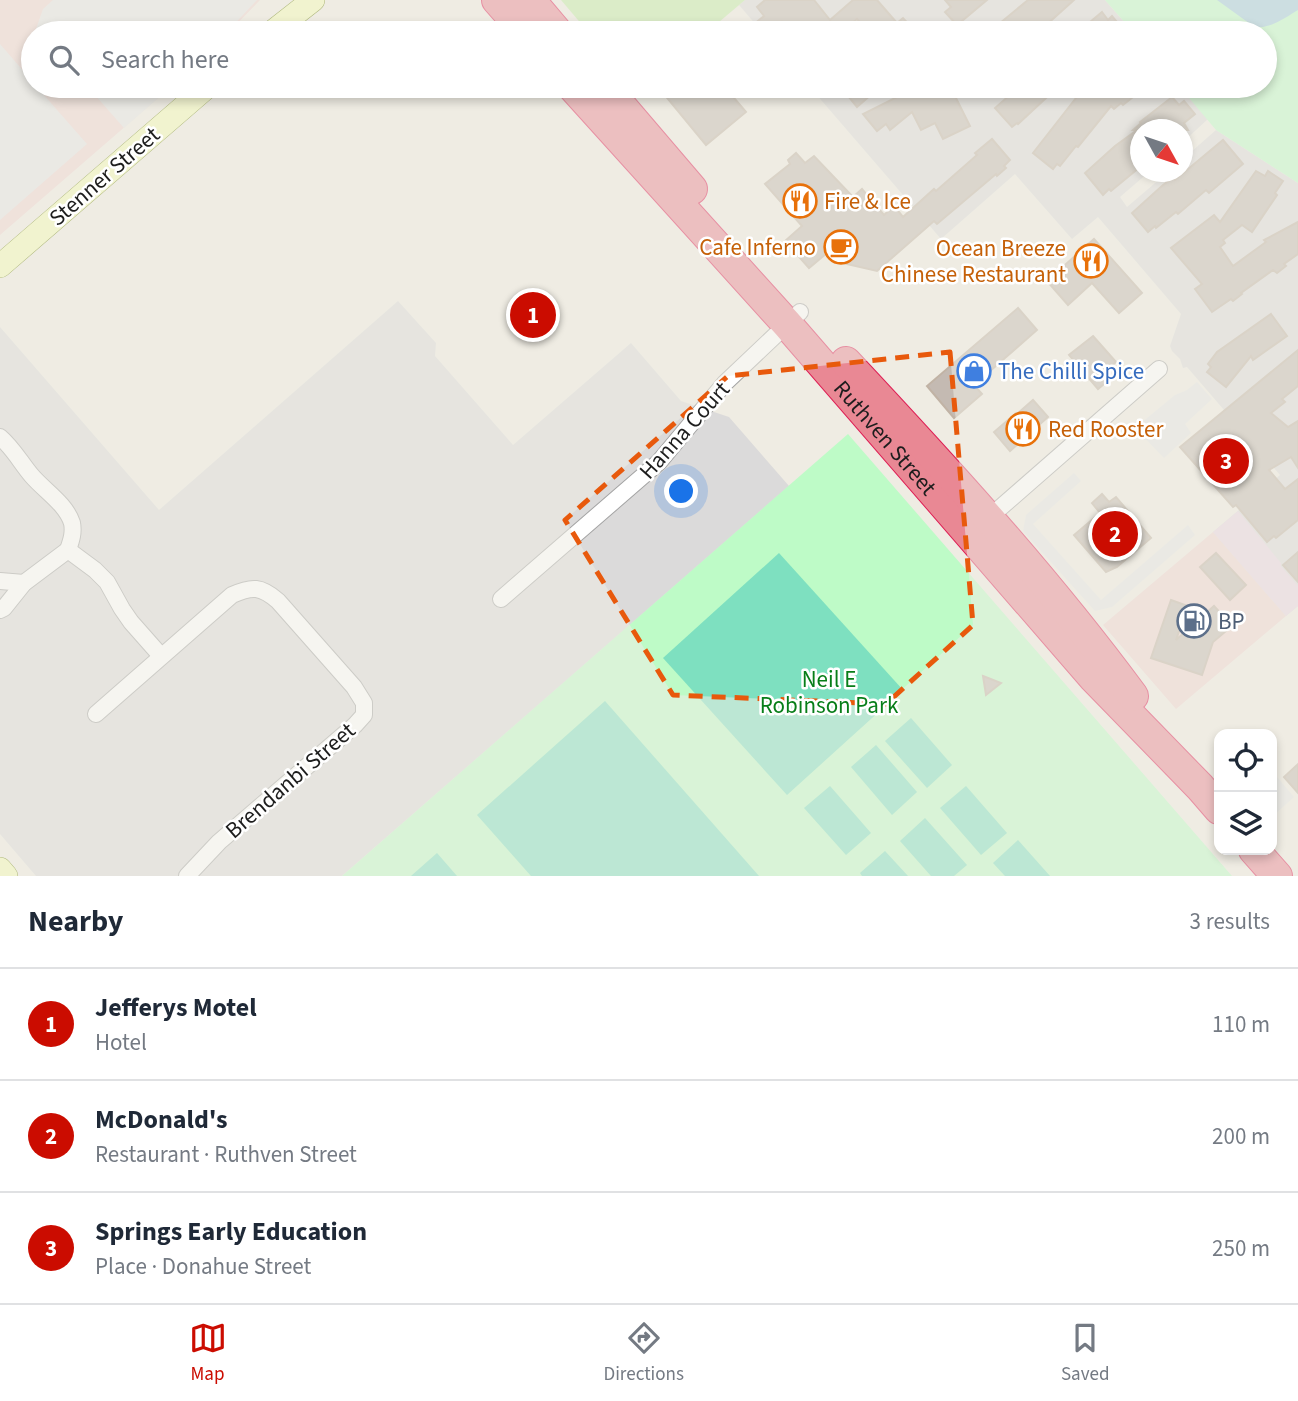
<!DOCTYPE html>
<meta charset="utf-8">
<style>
body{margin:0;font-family:"Source Sans 3",sans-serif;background:#f6f6f7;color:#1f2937}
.controls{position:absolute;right:21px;bottom:21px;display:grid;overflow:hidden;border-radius:14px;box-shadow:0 4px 10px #0003}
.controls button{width:63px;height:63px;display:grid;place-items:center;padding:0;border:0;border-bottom:2px solid #e0e1e3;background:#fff;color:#1f2937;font:35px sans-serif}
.compass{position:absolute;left:1130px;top:119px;width:63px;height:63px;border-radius:50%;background:#fff;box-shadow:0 4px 10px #0003;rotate:130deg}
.you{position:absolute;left:682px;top:492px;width:24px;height:24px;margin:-18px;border:5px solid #fff;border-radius:50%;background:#1a73e8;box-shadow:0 0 0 10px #1a73e833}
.badge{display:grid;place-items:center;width:46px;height:46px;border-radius:50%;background:#cb0c00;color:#fff;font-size:23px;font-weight:700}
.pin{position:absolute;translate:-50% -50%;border:4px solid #fff;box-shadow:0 2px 7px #0006}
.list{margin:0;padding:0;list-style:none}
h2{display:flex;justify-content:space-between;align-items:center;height:91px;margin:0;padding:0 28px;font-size:30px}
h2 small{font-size:23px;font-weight:400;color:#747a83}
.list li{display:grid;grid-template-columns:46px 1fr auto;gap:21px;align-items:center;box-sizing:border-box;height:112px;padding:0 28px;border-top:2px solid #e0e1e3}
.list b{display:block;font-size:26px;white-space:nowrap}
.list p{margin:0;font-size:23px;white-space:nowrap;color:#747a83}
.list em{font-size:23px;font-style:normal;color:#747a83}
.icon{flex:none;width:38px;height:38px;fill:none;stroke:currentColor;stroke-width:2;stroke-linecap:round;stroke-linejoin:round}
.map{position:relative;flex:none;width:1298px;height:876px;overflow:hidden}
.search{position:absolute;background:#fff;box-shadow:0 4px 10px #0003;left:21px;right:21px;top:21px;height:77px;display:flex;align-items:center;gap:18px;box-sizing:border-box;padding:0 24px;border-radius:38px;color:#747a83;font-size:26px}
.sheet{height:427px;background:#fff}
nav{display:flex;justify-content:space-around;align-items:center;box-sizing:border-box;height:98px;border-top:2px solid #e0e1e3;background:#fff;font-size:19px;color:#747a83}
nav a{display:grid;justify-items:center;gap:4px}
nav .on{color:#cb0c00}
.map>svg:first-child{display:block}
</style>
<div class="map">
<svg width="1298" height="876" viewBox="0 0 1298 876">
<rect width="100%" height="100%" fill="#efece3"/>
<g fill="#dbdada">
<path d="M745 0H1105L1134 33H763L739 5Z"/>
<path d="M809 86H1179L1208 119 1183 142 1182 130H1140V172H1149L1120 197 1127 207 1168 172H1182L1183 159 1216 130 1298 183V606L1286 616 1213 532 1280 475 1187 367 1183 368 1180 359 1172 351 1170 346 1181 314 1098 217 1072 239 1015 174 941 239Z"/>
<path d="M398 301 436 343 435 356 513 445 631 343 681 401 729 417 789 486 342 876H36L0 834V327L159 510Z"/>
</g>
<g fill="#f0d4d1">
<path d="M0 0H260L228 33H33V86H172L0 235Z"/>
<path d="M1213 532 1286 616 1176 709 1103 625Z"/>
</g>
<path fill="#e8d5e3" d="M1238 511 1281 563V566L1298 586V606L1286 616 1213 532Z"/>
<path fill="#c4eba7" d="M561 0H745L706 33H589Z"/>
<g fill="#befbc7">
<path d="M1105 0H1298V183L1216 130 1179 86H1265V33H1134Z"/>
<path d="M848 434 1232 876H342Z"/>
</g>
<g fill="#7ee0c0">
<path d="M779 553 903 690 787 795 663 658Z"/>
<path d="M605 701 759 876H531L477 815Z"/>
<path d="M911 718 952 765 927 788 885 741Z"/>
<path d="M876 745 917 792 892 815 851 767Z"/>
<path d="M830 786 871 833 846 855 804 808Z"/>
<path d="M966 786 1007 833 981 855 940 808Z"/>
<path d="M925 818 967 865 954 876H931L900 841Z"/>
<path d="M1018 840 1050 876H1005L993 863Z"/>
<path d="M885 851 908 876H862L860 873Z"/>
<path d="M437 853 457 876H411Z"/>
</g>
<g fill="#e5e5e5">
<path d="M53 0H257L226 33H40L36 29 43 9Z"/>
<path d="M0 44 33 82V86H36L87 144 0 220Z"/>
<path d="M87 86H172L124 128Z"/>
<path d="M1197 382 1212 399 1185 424 1191 433 1164 458 1135 428 1175 395 1187 390Z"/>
<path d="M1074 473 1081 481 1033 524 1101 600 1188 525 1195 535 1112 607 1095 611 1023 531 1026 515Z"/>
<path d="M1272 771 1294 797 1274 815 1272 813Z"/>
</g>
<path fill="#a2cdde" d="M1217 0H1298V10C1286 17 1268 31 1253 26Z"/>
<g fill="#c4bab2" stroke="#c1b3a5" stroke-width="2">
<path d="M765 0H814L830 20 853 0H877L897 23 903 18 917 33H870L857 19 841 33H792L782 22 770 33H743L764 16 757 7Z"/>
<path d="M945 0H987L957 25 945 12 951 7Z"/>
<path d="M1028 0H1074L1045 26 1042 23 1031 33H988Z"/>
<path d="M1102 12 1108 20 1112 16 1126 33H1077Z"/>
<path d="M672 86H748L734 98 746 112 706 145 663 93Z"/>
<path d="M840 86H881L857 107Z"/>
<path d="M919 86H950L970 126 943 139 935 123 921 130 912 112 890 130 886 124 877 131 863 114Z"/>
<path d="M1020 86H1059L1018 124 1017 123 1012 127 995 108Z"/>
<path d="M1098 86H1147L1123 105 1121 103 1114 109 1111 106 1078 147 1076 146 1060 166 1057 164 1053 169 1033 153 1080 93 1085 97Z"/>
<path d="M1172 97 1179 105 1184 101 1195 114 1184 123 1188 130H1140V167L1111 191 1109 189 1103 195 1085 173 1115 146 1137 130H1133L1141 123 1140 122Z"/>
<path d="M992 139 1010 160 1004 166 1006 168 997 176 996 174 937 224 934 221 877 271 834 261 827 253 809 268 785 241 802 226 765 184 790 164 788 160 796 153 805 163 814 156 853 197 862 189 884 215 894 206 903 217 934 189 936 191 977 155 975 153Z"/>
<path d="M1223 140 1243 164 1209 193 1206 190 1178 214 1176 212 1156 228 1155 226 1148 232 1132 213 1163 185 1173 178 1175 180Z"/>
<path d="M1256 171 1265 176 1268 171 1283 181 1275 193 1277 195 1252 232 1242 225 1223 240 1225 243 1220 247 1233 266 1266 242 1264 240 1298 222V254L1284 264 1286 266 1277 273 1273 270 1241 293 1242 294 1233 301 1231 299 1212 312 1195 289 1202 284 1171 248 1214 215 1220 222Z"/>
<path d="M1094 239 1142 293 1119 313 1092 283 1068 305 1047 281Z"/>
<path d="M1018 308 1037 330 974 385 982 394 954 418 927 386Z"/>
<path d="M1271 314 1287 336 1253 360 1251 356 1226 387 1207 372 1211 367 1208 364 1217 352Z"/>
<path d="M1093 336 1116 362 1104 372 1110 379 1098 389 1069 355Z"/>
<path d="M1298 350V386L1282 399 1285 402 1271 413 1288 427 1298 421V468L1291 457 1269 470 1285 489 1298 479V520L1276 538 1274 536 1267 542 1236 505 1233 507 1180 447Z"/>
<path d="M1033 400 1048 417 1010 451 994 432 1016 413 1017 414Z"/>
<path d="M1102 494 1109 502 1116 497 1151 538 1117 567 1106 572 1074 535 1100 513 1092 503Z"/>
<path d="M1298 552V582L1283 565Z"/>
<path d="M1216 553 1246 585 1230 600 1200 567Z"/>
<path d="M1171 600 1188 606 1176 640 1214 606 1232 626 1213 642 1202 675 1151 658Z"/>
<path d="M983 676 1001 683 986 695Z"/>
<path d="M1298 764V793L1284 777Z"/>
</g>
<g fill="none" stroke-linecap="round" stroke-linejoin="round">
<defs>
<g id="street">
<path d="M0 437C13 448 21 463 32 476 45 491 66 504 72 523 74 533 71 541 68 550L95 570 107 582 122 609 131 622 161 656"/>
<path d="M984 522 1159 369"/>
<path d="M0 581 24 583"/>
<path d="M501 599 659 462 725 383 800 312"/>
<path d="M0 610 4 608 24 583 68 550"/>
<path d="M96 714 232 595C252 586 261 586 278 601L354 687 364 703V715L355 725 219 842 187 876"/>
</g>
<g id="secondary">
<path d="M271 33 313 0"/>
<path d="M0 266 208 86"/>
<path d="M0 869 6 876"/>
</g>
<g id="highway">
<path d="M497 0 526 33"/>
<path d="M530 0 558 33"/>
<path id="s1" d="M572 86 787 324 1093 677 1200 787 1219 809"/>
<path d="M604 86 692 189"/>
<path d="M846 362C947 470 1046 578 1133 696"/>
<path d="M1254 850 1277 876"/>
</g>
</defs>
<use href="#street" stroke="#a4a4a4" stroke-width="18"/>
<use href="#secondary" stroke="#637702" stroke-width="24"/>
<use href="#highway" stroke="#de1f55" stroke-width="32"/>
<use href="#street" stroke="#fff" stroke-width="16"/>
<use href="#secondary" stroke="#f3fbb5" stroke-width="23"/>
<use href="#highway" stroke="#e98894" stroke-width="30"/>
</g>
<path d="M0 0H1298V876H0ZM950 352 973 625 886 704 673 695 565 520 728 376Z" fill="#efece3" fill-opacity=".55" fill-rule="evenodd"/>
<path fill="none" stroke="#e8590c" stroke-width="5" stroke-dasharray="14 9" stroke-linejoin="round" d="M950 352 973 625 886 704 673 695 565 520 728 376Z"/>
<defs>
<symbol id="restaurant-ring" viewBox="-11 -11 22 22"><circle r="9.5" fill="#fff" stroke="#e8710a" stroke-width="1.5"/><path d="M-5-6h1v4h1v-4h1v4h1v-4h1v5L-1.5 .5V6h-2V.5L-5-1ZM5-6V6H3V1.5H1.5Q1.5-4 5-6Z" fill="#e8710a"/></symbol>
<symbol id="cafe-ring" viewBox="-11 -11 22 22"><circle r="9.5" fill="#fff" stroke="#e8710a" stroke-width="1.5"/><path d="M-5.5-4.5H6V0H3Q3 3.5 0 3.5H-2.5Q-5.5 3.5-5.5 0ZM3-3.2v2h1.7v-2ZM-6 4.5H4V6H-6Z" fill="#e8710a"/></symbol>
<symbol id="shop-ring" viewBox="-11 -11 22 22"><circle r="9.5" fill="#fff" stroke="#3f7fe0" stroke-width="1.5"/><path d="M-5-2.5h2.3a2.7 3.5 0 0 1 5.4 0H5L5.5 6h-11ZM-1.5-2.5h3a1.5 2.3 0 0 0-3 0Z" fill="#3f7fe0"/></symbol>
<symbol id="fuel-ring" viewBox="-11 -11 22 22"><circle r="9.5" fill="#fff" stroke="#5c6f8a" stroke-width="1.5"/><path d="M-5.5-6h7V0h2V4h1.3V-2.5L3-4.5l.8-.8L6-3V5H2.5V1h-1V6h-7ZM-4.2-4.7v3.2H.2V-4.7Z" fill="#5c6f8a"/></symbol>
</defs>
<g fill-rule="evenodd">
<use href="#restaurant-ring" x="781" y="182" width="38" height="38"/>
<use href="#cafe-ring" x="822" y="228" width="38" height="38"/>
<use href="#restaurant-ring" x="1072" y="242" width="38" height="38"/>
<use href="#shop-ring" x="955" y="352" width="38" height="38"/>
<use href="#restaurant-ring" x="1004" y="410" width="38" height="38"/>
<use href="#fuel-ring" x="1175" y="602" width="38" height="38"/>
</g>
<g text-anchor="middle" stroke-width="5" stroke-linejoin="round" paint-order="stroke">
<g font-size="23" fill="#1d1d1d" stroke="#fff">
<text transform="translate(104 176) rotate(-41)" y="8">Stenner Street</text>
<text transform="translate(684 430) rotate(-48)" y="8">Hanna Court</text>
<text dy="8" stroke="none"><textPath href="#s1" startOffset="471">Ruthven Street</textPath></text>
<text transform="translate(290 780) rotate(-41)" y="8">Brendanbi Street</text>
</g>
<g font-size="23" fill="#c56008" stroke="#fff" text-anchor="start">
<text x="824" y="209">Fire &amp; Ice</text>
<text x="816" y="255" text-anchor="end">Cafe Inferno</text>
<text x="1066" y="256" text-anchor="end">Ocean Breeze<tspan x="1066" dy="26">Chinese Restaurant</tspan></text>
<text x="1048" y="437">Red Rooster</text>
</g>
<g font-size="23" fill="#366cbe" stroke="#fff" text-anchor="start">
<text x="998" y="379">The Chilli Spice</text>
</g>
<g font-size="23" fill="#4e5e75" stroke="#fff" text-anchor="start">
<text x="1218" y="629">BP</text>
</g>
<g font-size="23" fill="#087e19" stroke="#fff">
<text x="829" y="687">Neil E<tspan x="829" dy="26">Robinson Park</tspan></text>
</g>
</g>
</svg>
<div class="controls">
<button><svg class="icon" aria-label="locate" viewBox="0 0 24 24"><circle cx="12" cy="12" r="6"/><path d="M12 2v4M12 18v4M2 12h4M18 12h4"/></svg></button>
<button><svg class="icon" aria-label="layers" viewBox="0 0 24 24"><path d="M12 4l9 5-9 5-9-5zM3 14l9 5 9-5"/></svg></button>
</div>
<svg class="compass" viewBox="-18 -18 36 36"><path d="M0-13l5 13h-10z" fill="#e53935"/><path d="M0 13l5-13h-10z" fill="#747a83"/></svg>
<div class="you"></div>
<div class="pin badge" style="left:533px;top:315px">1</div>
<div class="pin badge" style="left:1115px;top:534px">2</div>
<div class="pin badge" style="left:1226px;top:461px">3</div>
<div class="search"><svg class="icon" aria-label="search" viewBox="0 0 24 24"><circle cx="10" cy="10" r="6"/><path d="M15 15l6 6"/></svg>Search here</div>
</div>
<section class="sheet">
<h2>Nearby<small>3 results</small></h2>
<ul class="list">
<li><span class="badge">1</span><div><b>Jefferys Motel</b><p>Hotel</p></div><em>110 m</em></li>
<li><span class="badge">2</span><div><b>McDonald's</b><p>Restaurant · Ruthven Street</p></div><em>200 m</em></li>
<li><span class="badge">3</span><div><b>Springs Early Education</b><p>Place · Donahue Street</p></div><em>250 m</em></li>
</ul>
</section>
<nav>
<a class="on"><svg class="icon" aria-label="map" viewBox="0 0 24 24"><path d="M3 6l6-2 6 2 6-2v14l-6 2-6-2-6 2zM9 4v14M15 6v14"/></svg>Map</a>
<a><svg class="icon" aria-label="directions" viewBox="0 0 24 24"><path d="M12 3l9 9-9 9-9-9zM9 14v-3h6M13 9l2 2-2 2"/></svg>Directions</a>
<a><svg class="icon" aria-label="saved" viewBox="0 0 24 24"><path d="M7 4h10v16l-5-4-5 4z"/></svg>Saved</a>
</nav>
